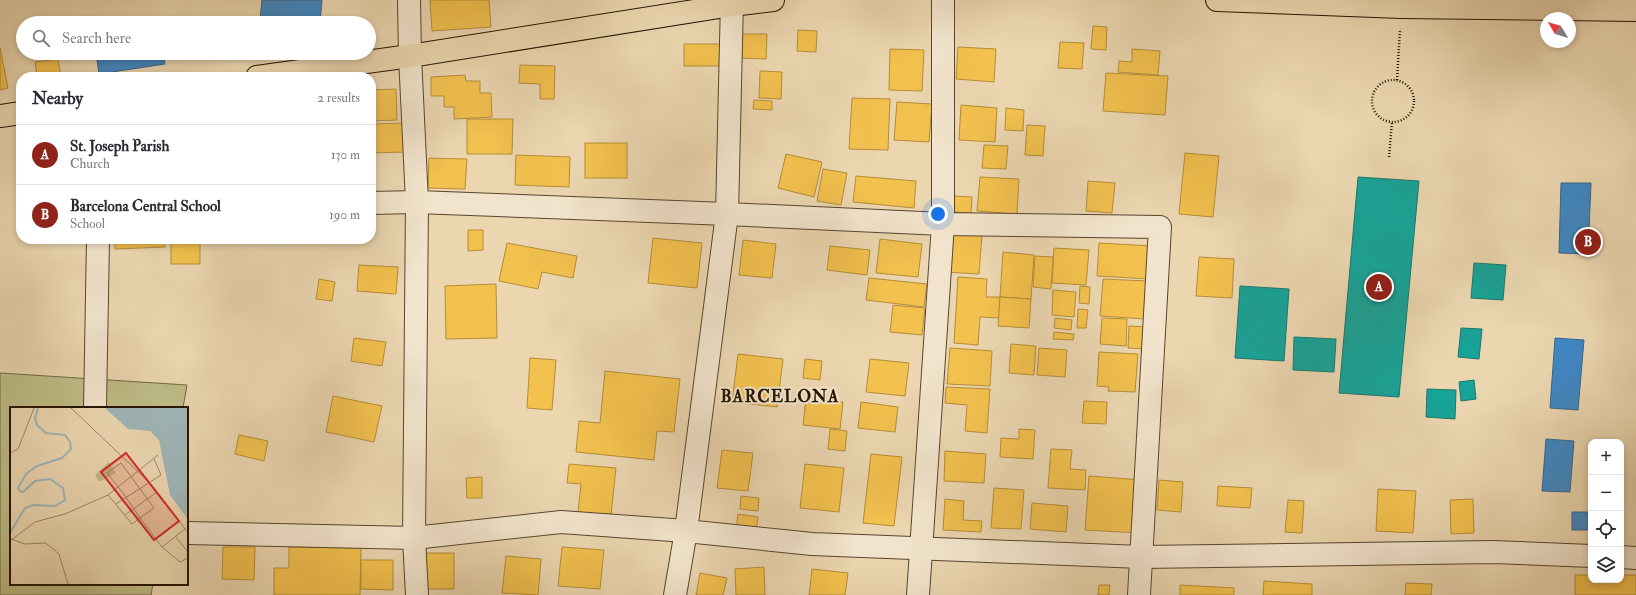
<!DOCTYPE html>
<meta charset="utf-8">
<style>
body{margin:0;font-family:"IM FELL Double Pica",serif;background:#f7f7f7;color:#2b2b33}
.controls{position:absolute;right:12px;bottom:12px;display:grid;overflow:hidden;border-radius:8px;box-shadow:0 2px 6px #0003}
.controls button{width:36px;height:36px;display:grid;place-items:center;padding:0;border:0;border-bottom:1px solid #e1e1e2;background:#fff;color:#2b2b33;font:20px sans-serif}
.compass{position:absolute;left:1540px;top:12px;width:36px;height:36px;border-radius:50%;background:#fff;box-shadow:0 2px 6px #0003;rotate:308deg}
.you{position:absolute;left:938px;top:214px;width:14px;height:14px;margin:-10px;border:3px solid #fff;border-radius:50%;background:#1a73e8;box-shadow:0 0 0 6px #1a73e833}
.badge{display:grid;place-items:center;width:26px;height:26px;border-radius:50%;background:#8f2418;color:#fff;font-size:13px;font-weight:700}
.pin{position:absolute;translate:-50% -50%;border:2px solid #fff;box-shadow:0 1px 4px #0006}
.list{margin:0;padding:0;list-style:none}
h2{display:flex;justify-content:space-between;align-items:center;height:52px;margin:0;padding:0 16px;font-size:17px}
h2 small{font-size:13px;font-weight:400;color:#7c7c81}
.list li{display:grid;grid-template-columns:26px 1fr auto;gap:12px;align-items:center;box-sizing:border-box;height:60px;padding:0 16px;border-top:1px solid #e1e1e2}
.list b{display:block;font-size:15px;white-space:nowrap}
.list p{margin:0;font-size:13px;white-space:nowrap;color:#7c7c81}
.list em{font-size:13px;font-style:normal;color:#7c7c81}
.icon{flex:none;width:22px;height:22px;fill:none;stroke:currentColor;stroke-width:2;stroke-linecap:round;stroke-linejoin:round}
.map{position:relative;flex:none;width:1636px;height:595px;overflow:hidden}
.search{position:absolute;background:#fff;box-shadow:0 2px 6px #0003;left:16px;top:16px;width:360px;height:44px;display:flex;align-items:center;gap:10px;box-sizing:border-box;padding:0 14px;border-radius:22px;color:#7c7c81;font-size:15px}
.panel{position:absolute;background:#fff;box-shadow:0 2px 6px #0003;left:16px;top:72px;width:360px;height:172px;border-radius:16px}
.map>svg:first-child{display:block}
</style>
<div class="map">
<svg width="1636" height="595" viewBox="0 0 1636 595">
<rect width="100%" height="100%" fill="#ebd6b0"/>
<filter id="stains"><feTurbulence type="fractalNoise" baseFrequency=".005" numOctaves="4"/><feColorMatrix values="0 0 0 0 .2 0 0 0 0 .09 0 0 0 0 .02 0 0 0 .5 -.17"/></filter>
<radialGradient id="worn" r=".72"><stop offset=".6" stop-color="#630" stop-opacity="0"/><stop offset="1" stop-color="#630" stop-opacity=".3"/></radialGradient>
<path fill="#bebc86" stroke="#726844" d="M0 373 187 385 183 408H11V584H153L151 595H0Z"/>
<g fill="#f2c14e" stroke="#b58d37">
<path d="M430 0H489L491 27 432 31Z"/>
<path d="M1093 26 1107 27 1106 50 1091 49Z"/>
<path d="M798 30 817 31 816 52 797 51Z"/>
<path d="M741 34H767L766 59 740 58Z"/>
<path d="M1060 42 1084 43 1082 69 1058 68Z"/>
<rect x="684" y="44" width="40" height="22"/>
<path d="M958 47 996 49 994 82 956 79Z"/>
<path d="M0 48 8 88 0 90Z"/>
<path d="M890 49 924 50 922 91 889 90Z"/>
<path d="M1132 49 1160 51 1158 75 1118 72 1119 61 1132 62Z"/>
<path d="M58 59 61 77H37L35 62Z"/>
<path d="M520 65 555 66 554 99H540V84L519 83Z"/>
<path d="M760 71 782 72 781 99 759 98Z"/>
<path d="M1106 73 1168 76 1165 115 1103 111Z"/>
<path d="M465 75 466 81H480V93H491L492 117 454 119V107H444V96H431V77Z"/>
<path d="M396 89 397 120 371 121V90Z"/>
<path d="M852 98 890 99 888 150 849 149Z"/>
<path d="M754 100 772 101V110L753 109Z"/>
<path d="M897 102 932 104 929 142 894 140Z"/>
<path d="M961 105 997 108 995 142 959 140Z"/>
<path d="M1006 108 1024 110 1023 131 1005 130Z"/>
<path d="M467 119H513L512 154H467Z"/>
<path d="M405 123 406 152 371 153V124Z"/>
<path d="M1027 125 1045 126 1043 156 1025 155Z"/>
<rect x="585" y="143" width="42" height="35"/>
<path d="M984 145 1008 146 1006 169 982 168Z"/>
<path d="M1185 153 1219 156 1213 217 1179 214Z"/>
<path d="M786 154 822 162 814 197 778 188Z"/>
<path d="M516 155 570 157 569 187 515 185Z"/>
<path d="M429 158 467 159 465 189 428 188Z"/>
<path d="M823 169 847 173 841 205 817 201Z"/>
<path d="M856 176 916 181 914 208 853 202Z"/>
<path d="M980 177 1019 179 1017 214 977 211Z"/>
<path d="M1088 181 1115 183 1112 213 1086 211Z"/>
<path d="M954 196 972 197 971 213 953 212Z"/>
<path d="M468 230H483V250L468 251Z"/>
<path d="M947 232 982 234 979 274 944 272Z"/>
<path d="M653 238 702 243 697 288 648 283Z"/>
<path d="M115 239H165V247L115 249Z"/>
<rect x="171" y="239" width="29" height="25"/>
<path d="M880 239 922 244 918 277 876 273Z"/>
<path d="M743 240 776 244 772 278 739 275Z"/>
<path d="M507 243 577 256 573 278 542 272 538 289 499 281Z"/>
<path d="M1099 243 1152 246 1149 279 1097 276Z"/>
<path d="M830 246 870 250 867 275 827 270Z"/>
<path d="M1054 248 1089 250 1086 285 1052 283Z"/>
<path d="M1003 252 1034 255 1031 299 1000 297Z"/>
<path d="M1035 256 1053 257 1051 289 1033 287Z"/>
<path d="M1199 257 1234 259 1232 298 1196 296Z"/>
<path d="M359 265 398 267 396 294 357 291Z"/>
<path d="M958 277 987 279 986 297H1000L999 318 980 317 978 345 954 343Z"/>
<path d="M869 278 927 284 924 307 866 300Z"/>
<path d="M319 279 335 282 332 301 316 299Z"/>
<path d="M1103 279 1148 281 1145 319 1100 316Z"/>
<path d="M496 284 497 338 446 339 445 286Z"/>
<path d="M1080 286 1090 287 1089 304 1079 303Z"/>
<path d="M1053 290 1076 292 1074 317 1052 315Z"/>
<path d="M1000 297 1031 299 1029 328 998 326Z"/>
<path d="M893 305 925 308 922 335 890 332Z"/>
<path d="M1078 309 1088 310 1086 328H1077Z"/>
<path d="M1055 318 1072 320 1071 330 1054 328Z"/>
<path d="M1102 318 1127 319 1126 346 1100 344Z"/>
<path d="M1129 326 1147 327 1146 349 1128 348Z"/>
<path d="M1054 332 1074 334 1073 340 1053 339Z"/>
<path d="M354 338 386 342 382 366 351 361Z"/>
<path d="M1011 344 1036 346 1034 375 1009 373Z"/>
<path d="M950 348 992 351 990 386 947 384Z"/>
<path d="M1039 348 1067 350 1065 377 1037 375Z"/>
<path d="M1099 352 1138 354 1135 392 1108 391 1109 387 1097 386Z"/>
<path d="M738 354 783 359 777 407 732 402Z"/>
<path d="M530 358 556 360 552 410 527 408Z"/>
<path d="M805 359 822 361 820 380 803 378Z"/>
<path d="M870 359 909 363 905 396 866 392Z"/>
<path d="M605 371 680 379 674 432 657 431 654 460 576 452 579 421 600 423Z"/>
<path d="M946 387 990 389 987 433 965 431 967 405 945 403Z"/>
<path d="M333 396 382 406 374 442 326 432Z"/>
<path d="M806 398 843 402 840 429 803 425Z"/>
<path d="M1084 401 1107 402 1106 424 1082 423Z"/>
<path d="M861 402 898 407 895 432 858 428Z"/>
<path d="M830 429 847 431 845 451 828 449Z"/>
<path d="M1019 429 1035 430 1033 459 1000 457 1001 438 1019 439Z"/>
<path d="M239 435 268 441 264 461 235 454Z"/>
<path d="M1051 449 1072 450 1070 469 1086 470 1085 490 1048 488Z"/>
<path d="M722 450 753 453 748 491 717 488Z"/>
<path d="M945 451 986 454 984 483 944 481Z"/>
<path d="M871 454 902 457 894 526 863 523Z"/>
<path d="M569 464 616 468 611 515 578 512 581 484 567 483Z"/>
<path d="M805 464 844 468 839 512 800 508Z"/>
<path d="M1089 476 1143 480 1139 533 1085 530Z"/>
<path d="M482 477V498H467L466 478Z"/>
<path d="M1159 480 1183 482 1181 512 1157 510Z"/>
<path d="M1218 486 1252 488 1250 508 1217 506Z"/>
<path d="M994 488 1024 490 1021 529 991 528Z"/>
<path d="M1378 489 1416 491 1413 533 1376 531Z"/>
<path d="M741 496 759 498 758 511 740 509Z"/>
<path d="M945 499 964 501 963 520 982 521 981 532 943 530Z"/>
<path d="M1473 499 1474 533 1451 534 1450 500Z"/>
<path d="M1288 500 1304 501 1302 533 1285 532Z"/>
<path d="M1032 503 1068 506 1066 532 1030 529Z"/>
<path d="M738 514 758 517 756 532 736 530Z"/>
<path d="M223 547H255L254 580 222 579Z"/>
<path d="M289 547 361 548 360 595H274V568H289Z"/>
<path d="M562 547 604 550 600 589 558 586Z"/>
<rect x="420" y="553" width="34" height="36"/>
<path d="M506 556 541 559 538 595 502 593Z"/>
<path d="M361 560H393V590L361 589Z"/>
<path d="M764 567 765 595H736L735 569Z"/>
<path d="M812 569 848 573 845 595H809Z"/>
<path d="M700 573 727 578 723 595H696Z"/>
<path d="M1575 575H1591V580H1621V575H1636V595H1575Z"/>
<path d="M1264 581 1312 584V595H1263Z"/>
<path d="M1406 583 1432 584 1431 595H1405Z"/>
<path d="M1099 585H1110L1109 595H1098Z"/>
<path d="M1180 585 1234 588V595H1180Z"/>
</g>
<g fill="#3f88c5" stroke="#38668a">
<path d="M262 0H322L320 23H286L260 20Z"/>
<path d="M96 53H163L165 64 99 74Z"/>
<path d="M1561 183H1591L1588 254 1559 253Z"/>
<path d="M1555 338 1584 340 1578 410 1550 408Z"/>
<path d="M1546 439 1574 441 1570 492 1542 491Z"/>
<rect x="1572" y="512" width="19" height="18"/>
</g>
<g fill="#17a398" stroke="#1c786b">
<path d="M1358 177 1419 181 1399 397 1339 393Z"/>
<path d="M1474 263 1506 265 1503 300 1471 298Z"/>
<path d="M1240 286 1289 289 1284 361 1235 358Z"/>
<path d="M1461 328 1482 329 1479 359 1458 357Z"/>
<path d="M1294 337 1336 339 1334 372 1293 370Z"/>
<path d="M1474 380 1476 399 1461 401 1459 382Z"/>
<path d="M1427 389 1456 390 1455 419 1426 417Z"/>
</g>
<g fill="none" stroke-linecap="round" stroke-linejoin="round">
<defs>
<g id="minor">
<path d="M409 0 410 56 417 202 414 538 417 595"/>
<path d="M371 203 417 202 727 214 943 224 1160 227 1139 595"/>
<path d="M95 408 98 239"/>
<path d="M187 533 414 538 561 522 686 531 812 544 1141 557 1493 552 1591 556"/>
<path d="M1621 557 1636 558"/>
<path d="M675 595 686 531 727 214 732 0"/>
<path d="M918 595 943 224V0"/>
</g>
<g id="major">
<path d="M1217 0 1401 7 1636 10"/>
<path d="M257 77 410 56 732 5 773 0"/>
<path d="M0 116 21 113"/>
</g>
</defs>
<use href="#minor" stroke="#57452e" stroke-width="24"/>
<use href="#major" stroke="#261502" stroke-width="24"/>
<g stroke="#261502" stroke-width="2.5" stroke-dasharray="1 2" stroke-linecap="butt">
<path d="M1397 80 1400 29"/>
<circle cx="1393" cy="101" r="21"/>
<path d="M1389 157 1392 122"/>
</g>
<use href="#minor" stroke="#f2e4cc" stroke-width="22"/>
<use href="#major" stroke="#ebd6b0" stroke-width="22"/>
</g>
<g text-anchor="middle" stroke-width="4" stroke-linejoin="round" paint-order="stroke">
<g font-size="17" font-weight="bold" letter-spacing="1" fill="#261502" stroke="#f2e4cc">
<text x="780" y="402">BARCELONA</text>
</g>
</g>
<g transform="translate(10 407)">
<rect width="178" height="178" fill="#ebd6b0"/>
<path d="M99 55 106 66 89 75 85 68Z" fill="#bebc86"/>
<path d="M95 1H178V112L160 88 149 33 140 24 118 22Z" fill="#9fb6b8"/>
<path fill="none" stroke="#9fb6b8" stroke-width="2" d="M0 126 15 101 23 98 45 99 55 93 53 81 40 72 25 74 13 85 10 84 8 81 16 67 27 59 52 51 61 42 60 35 55 28 36 26 27 18 25 11 28 1"/>
<path fill="none" stroke="#9c896a" stroke-width="1" d="M61 1 141 77 178 126M0 46 8 42 24 1M98 88 122 117 130 111 144 101 111 56 97 66 113 86 130 111 152 140 175 122M106 97 151 68 144 52M115 108 147 85M166 130 178 145M1 132 15 137 35 136 42 141 49 147 58 177M0 134 25 115 55 107 98 88 148 48M152 140 170 155 178 151"/>
<path fill="#d62828" fill-opacity="0.15" stroke="#d62828" stroke-width="2" d="M116 46 169 114 144 133 91 65Z"/>
<rect width="178" height="178" fill="none" stroke="#261502" stroke-width="2"/>
</g>
<rect width="100%" height="100%" filter="url(#stains)"/>
<rect width="100%" height="100%" fill="url(#worn)"/>
</svg>
<div class="controls">
<button>+</button>
<button>−</button>
<button><svg class="icon" aria-label="locate" viewBox="0 0 24 24"><circle cx="12" cy="12" r="6"/><path d="M12 2v4M12 18v4M2 12h4M18 12h4"/></svg></button>
<button><svg class="icon" aria-label="layers" viewBox="0 0 24 24"><path d="M12 4l9 5-9 5-9-5zM3 14l9 5 9-5"/></svg></button>
</div>
<svg class="compass" viewBox="-18 -18 36 36"><path d="M0-13l5 13h-10z" fill="#e53935"/><path d="M0 13l5-13h-10z" fill="#7c7c81"/></svg>
<div class="you"></div>
<div class="pin badge" style="left:1379px;top:287px">A</div>
<div class="pin badge" style="left:1588px;top:242px">B</div>
<div class="search"><svg class="icon" aria-label="search" viewBox="0 0 24 24"><circle cx="10" cy="10" r="6"/><path d="M15 15l6 6"/></svg>Search here</div>
<section class="panel">
<h2>Nearby<small>2 results</small></h2>
<ul class="list">
<li><span class="badge">A</span><div><b>St. Joseph Parish</b><p>Church</p></div><em>130 m</em></li>
<li><span class="badge">B</span><div><b>Barcelona Central School</b><p>School</p></div><em>190 m</em></li>
</ul>
</section>
</div>
